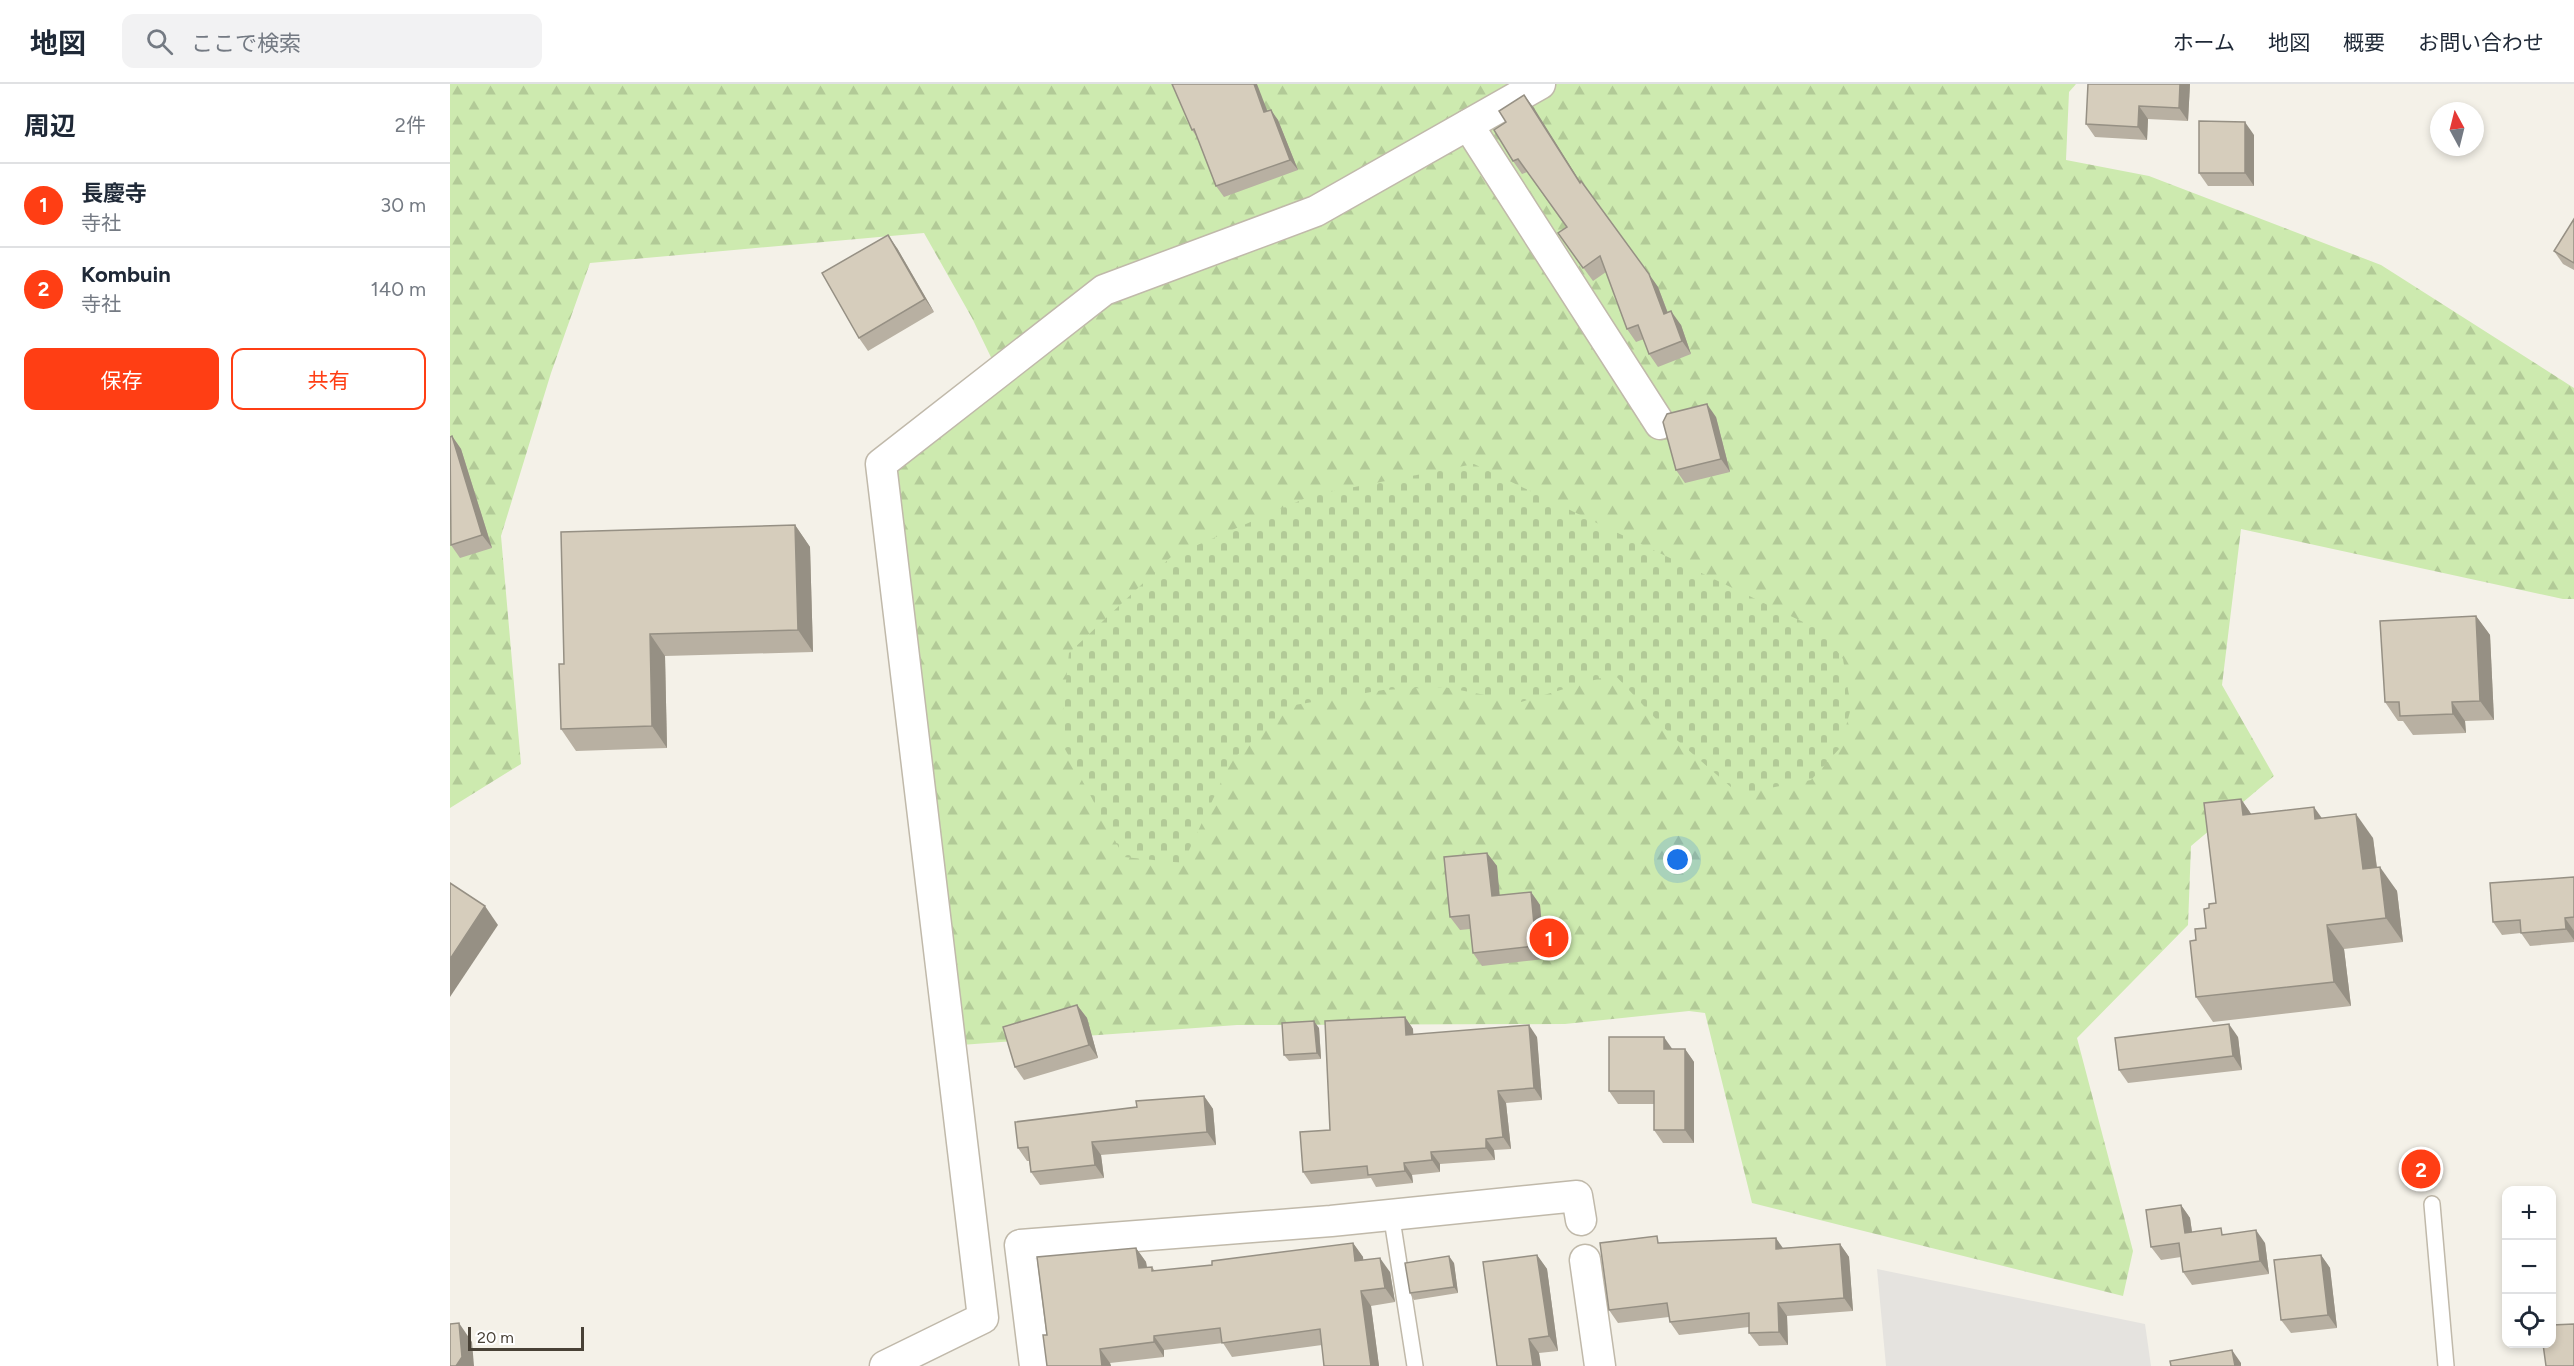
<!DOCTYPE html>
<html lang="ja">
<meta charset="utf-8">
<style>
body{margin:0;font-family:Figtree,"Noto Sans JP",sans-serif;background:#f2f2f3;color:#1f2937}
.controls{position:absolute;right:18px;bottom:18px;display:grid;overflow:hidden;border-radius:12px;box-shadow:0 3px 9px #0003}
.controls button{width:54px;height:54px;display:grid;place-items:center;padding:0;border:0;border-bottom:2px solid #e0e1e3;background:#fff;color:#1f2937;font:30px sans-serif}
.compass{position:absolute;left:1980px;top:18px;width:54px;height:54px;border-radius:50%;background:#fff;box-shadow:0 3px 9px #0003;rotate:353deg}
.scale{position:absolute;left:18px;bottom:15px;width:116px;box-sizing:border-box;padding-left:6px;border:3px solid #484136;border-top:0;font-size:16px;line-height:21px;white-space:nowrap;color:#484136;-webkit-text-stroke:4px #fff;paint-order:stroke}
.you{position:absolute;left:1228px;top:776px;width:21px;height:21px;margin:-15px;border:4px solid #fff;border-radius:50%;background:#1a73e8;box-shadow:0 0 0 9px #1a73e833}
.badge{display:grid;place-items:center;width:39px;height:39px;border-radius:50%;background:#ff3e14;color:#fff;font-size:20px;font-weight:700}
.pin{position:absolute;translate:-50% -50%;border:3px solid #fff;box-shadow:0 2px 6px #0006}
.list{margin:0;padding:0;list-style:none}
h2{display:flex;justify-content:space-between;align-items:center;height:78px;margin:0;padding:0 24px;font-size:26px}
h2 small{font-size:20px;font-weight:400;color:#747a83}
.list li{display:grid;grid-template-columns:39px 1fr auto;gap:18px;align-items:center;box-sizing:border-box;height:84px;padding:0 24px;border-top:2px solid #e0e1e3}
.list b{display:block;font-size:22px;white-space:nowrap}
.list p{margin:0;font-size:20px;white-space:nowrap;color:#747a83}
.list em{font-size:20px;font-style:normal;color:#747a83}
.actions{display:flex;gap:12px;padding:18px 24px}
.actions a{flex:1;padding:14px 0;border:2px solid #ff3e14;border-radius:12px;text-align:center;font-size:21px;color:#ff3e14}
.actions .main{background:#ff3e14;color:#fff}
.icon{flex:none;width:33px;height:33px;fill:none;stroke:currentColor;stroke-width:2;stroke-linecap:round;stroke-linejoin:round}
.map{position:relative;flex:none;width:2124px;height:1282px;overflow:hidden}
header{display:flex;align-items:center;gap:36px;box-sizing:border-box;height:84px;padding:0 30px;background:#fff;border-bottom:2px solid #e0e1e3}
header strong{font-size:28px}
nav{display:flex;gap:33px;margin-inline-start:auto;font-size:21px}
.search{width:420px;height:54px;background:#f2f2f3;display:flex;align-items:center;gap:15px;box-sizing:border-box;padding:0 21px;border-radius:12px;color:#747a83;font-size:22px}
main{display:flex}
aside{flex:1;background:#fff}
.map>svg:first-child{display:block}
</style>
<header>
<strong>地図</strong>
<div class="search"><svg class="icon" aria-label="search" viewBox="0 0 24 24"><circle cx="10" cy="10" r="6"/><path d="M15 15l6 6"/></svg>ここで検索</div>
<nav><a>ホーム</a><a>地図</a><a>概要</a><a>お問い合わせ</a></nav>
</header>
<main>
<aside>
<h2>周辺<small>2件</small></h2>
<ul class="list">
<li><span class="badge">1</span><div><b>長慶寺</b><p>寺社</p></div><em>30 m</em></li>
<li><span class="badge">2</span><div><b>Kombuin</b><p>寺社</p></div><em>140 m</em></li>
</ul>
<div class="actions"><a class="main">保存</a><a>共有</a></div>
</aside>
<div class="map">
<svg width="2124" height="1282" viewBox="0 0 2124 1282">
<defs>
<pattern id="forest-firs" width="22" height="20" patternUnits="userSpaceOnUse" patternTransform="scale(1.5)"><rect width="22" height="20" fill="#cdeaaf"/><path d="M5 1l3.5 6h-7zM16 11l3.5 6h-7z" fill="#b2ca97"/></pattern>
<pattern id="cemetery-stones" width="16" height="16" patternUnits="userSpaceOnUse" patternTransform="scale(1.5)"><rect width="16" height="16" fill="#cdeaaf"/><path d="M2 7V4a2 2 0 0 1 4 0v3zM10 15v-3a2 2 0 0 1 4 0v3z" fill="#b2ca97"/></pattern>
</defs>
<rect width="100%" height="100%" fill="#f4f1e8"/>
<path fill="url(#forest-firs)" d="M0 0H1626L1619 8 1616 76 1699 92 1931 181 2124 304V515H2113L1791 445 1772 601 1824 692 1741 762 1738 841 1627 954 1683 1167 1673 1212 1302 1119 1255 929 1239 927 1115 940 787 941 511 961 440 394 552 296 522 234 474 149 140 179 101 289 51 452 71 680 0 724Z"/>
<path fill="url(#cemetery-stones)" d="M1024 380 1372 547 1393 575 1401 624 1390 664 1361 696 1289 710 1221 651 1164 590 1071 618 994 603 933 606 839 622 781 677 733 779 674 773 610 656 619 569 722 472 863 411Z"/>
<path fill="#e5e3df" d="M1427 1185 1695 1240 1701 1282H1436Z"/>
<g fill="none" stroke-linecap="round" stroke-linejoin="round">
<defs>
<g id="service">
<path d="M1982 1120 1996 1282"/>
<path d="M941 1129 965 1282"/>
</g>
<g id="minor">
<path d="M1018 41 1210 340"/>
<path d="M1135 1176 1150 1282"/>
<path d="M435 1282 533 1234 431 380 654 206 866 127 1090 0"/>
<path d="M585 1282 570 1161 881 1137 1127 1112 1131 1136"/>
</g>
</defs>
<use href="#service" stroke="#c0b9aa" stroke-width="18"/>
<use href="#minor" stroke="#c0b9aa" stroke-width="33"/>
<use href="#service" stroke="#fff" stroke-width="15"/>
<use href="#minor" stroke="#fff" stroke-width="30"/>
</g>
<g fill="#b8b0a2">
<path d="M1638 0H1740L1738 37 1698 35 1697 56 1645 53 1636 40Z"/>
<path d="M1074 11 1130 98 1208 203 1218 229 1231 241 1241 270 1208 283 1199 270 1194 255 1186 258 1177 245 1156 188 1143 197 1108 149 1116 143 1077 88 1072 90 1063 77 1056 38Z"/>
<path d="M817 27 828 36 848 86 774 113 766 102 749 56 742 46Z"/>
<path d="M1804 51V102H1758L1749 89Z"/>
<path d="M2124 135V186L2113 180 2104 167Z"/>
<path d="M447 164 484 228 418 267 409 254Z"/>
<path d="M1266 333 1280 388 1235 399 1226 386Z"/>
<path d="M2 352 11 365 42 464 10 474 1 461Z"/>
<path d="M345 441 360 463 363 568 215 572 217 664 126 667 111 645 114 580Z"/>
<path d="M2026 532 2040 551 2044 636 2015 637 2016 649 1963 651 1953 637H1948L1935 618Z"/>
<path d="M1791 715 1801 730 1872 734 1923 754 1927 783 1947 807 1953 858 1894 865 1901 922 1763 938 1746 913V856L1756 844 1759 824 1766 819Z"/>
<path d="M1037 769 1047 782 1049 812 1081 808 1090 821 1095 875 1032 882 1023 869 1020 845 1010 846 1000 833Z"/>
<path d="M2124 793V858L2080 862 2071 849 2052 851 2043 838Z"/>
<path d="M627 921 637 934 648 974 574 996 565 983Z"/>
<path d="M955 933 963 945V950L1087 953 1092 1016 1056 1019 1061 1065 1044 1066 1045 1076 990 1080V1088L962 1091 963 1099 926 1103 921 1094 861 1100 853 1088Z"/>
<path d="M869 944 871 975 839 977 834 971Z"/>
<path d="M1788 953 1792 986 1678 999 1669 986Z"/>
<path d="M1222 965H1235L1244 978V1059H1213L1204 1046V1020H1168L1159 1007Z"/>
<path d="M754 1012 763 1025 766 1061 651 1071 654 1094 590 1101 581 1088 579 1077H577L568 1064 687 1023Z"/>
<path d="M1731 1121 1740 1134 1742 1148 1776 1150 1815 1159 1819 1190 1742 1201 1733 1188 1731 1173 1711 1176 1701 1163Z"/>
<path d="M903 1159 913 1173V1176L940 1188 945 1218 921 1222 929 1282H874L872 1261 782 1273 773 1259 714 1266V1273L660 1279 661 1282H597V1251L686 1164 696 1178 697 1183H702L705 1187 762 1181Z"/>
<path d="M1212 1159 1333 1164 1390 1160 1399 1173 1403 1227 1337 1232 1338 1261 1309 1262 1299 1249V1243L1229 1251 1220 1238 1219 1233 1168 1239 1159 1226Z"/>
<path d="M1087 1171 1097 1185 1108 1267 1089 1269 1091 1282H1047Z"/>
<path d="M1871 1171 1880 1184 1887 1244 1841 1249 1831 1236Z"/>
<path d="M1004 1179 1008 1209 964 1216 960 1209Z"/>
</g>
<g fill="#969084">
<path d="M804 0H807L822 39 814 28Z"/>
<path d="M1730 0H1740L1738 37 1729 24Z"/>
<path d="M1074 11 1084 24 1139 112 1130 99Z"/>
<path d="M1689 22 1698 35 1697 56 1688 43Z"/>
<path d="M821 26 828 36 848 86 840 76Z"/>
<path d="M1795 38 1804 51V102L1795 89Z"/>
<path d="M438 151 447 164 484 228 475 215Z"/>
<path d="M1199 190 1208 203 1223 243 1214 230Z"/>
<path d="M1221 227 1231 241 1241 270 1232 257Z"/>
<path d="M1257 320 1266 333 1280 388 1271 375Z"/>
<path d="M2 352 11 365 42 464 32 451Z"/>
<path d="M345 441 360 463 363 568 348 546Z"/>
<path d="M2026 532 2040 551 2044 636 2030 617Z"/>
<path d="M200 550 215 572 217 664 202 642Z"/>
<path d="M2002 618 2015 637 2016 649 2003 630Z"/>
<path d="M1791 715 1808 740 1793 731Z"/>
<path d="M1864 723 1881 747 1865 735Z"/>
<path d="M1906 730 1923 754 1930 809 1913 785Z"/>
<path d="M1037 769 1047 782 1051 825 1042 812Z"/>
<path d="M1930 783 1947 807 1953 858 1936 834Z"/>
<path d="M1081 808 1090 821 1095 875 1086 862Z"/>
<path d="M35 822 48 841 0 913V875Z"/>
<path d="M2115 834 2124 847V856L2116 845Z"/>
<path d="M1877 841 1894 865 1901 922 1884 898Z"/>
<path d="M627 921 637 934 648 974 639 961Z"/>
<path d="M955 933 963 945 964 963 956 951Z"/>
<path d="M864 937 869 944 871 975 867 969Z"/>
<path d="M1779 940 1788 953 1792 986 1783 972Z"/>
<path d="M1079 941 1087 953 1092 1016 1084 1004Z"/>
<path d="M1214 953 1223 966 1214 965Z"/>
<path d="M1235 965 1244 978V1059L1235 1046Z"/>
<path d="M1048 1007 1056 1019 1061 1065 1053 1053Z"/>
<path d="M754 1012 763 1025 766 1061 757 1048Z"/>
<path d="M1036 1055 1044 1066 1045 1076 1036 1064Z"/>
<path d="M642 1058 651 1071 654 1094 645 1081Z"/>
<path d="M981 1068 990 1080V1088L982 1076Z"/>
<path d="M954 1079 962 1091 963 1099 955 1087Z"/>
<path d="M1731 1121 1740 1134 1744 1162 1735 1149Z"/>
<path d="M1806 1146 1815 1159 1819 1190 1810 1177Z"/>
<path d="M1326 1154 1335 1167 1326 1165Z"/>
<path d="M903 1159 913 1173 915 1191 905 1177Z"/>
<path d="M1390 1160 1399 1173 1403 1227 1394 1214Z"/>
<path d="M686 1164 696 1178 699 1198 689 1184Z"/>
<path d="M1087 1171 1097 1185 1108 1267 1099 1252Z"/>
<path d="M1871 1171 1880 1184 1887 1244 1878 1231Z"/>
<path d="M999 1172 1004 1179 1008 1209 1004 1203Z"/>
<path d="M930 1174 940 1188 945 1218 935 1204Z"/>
<path d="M911 1207 921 1222 929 1282H921Z"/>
<path d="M1328 1219 1337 1232 1338 1261 1329 1248Z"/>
<path d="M9 1239 22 1258 24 1282H6Z"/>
<path d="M704 1252 714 1266V1273L704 1258Z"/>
<path d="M1079 1255 1089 1269 1091 1282H1083Z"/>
<path d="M650 1265 660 1279 661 1282H652Z"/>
<path d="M1782 1266 1791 1279V1282H1785Z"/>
</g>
<g fill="#d6cdbc" stroke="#969084" stroke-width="1.5">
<path d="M722 0H804L814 28 821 26 840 76 766 102 744 45 742 46Z"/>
<path d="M1638 0H1730L1729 24 1689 22 1688 43 1636 40Z"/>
<path d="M1074 11 1130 99 1131 97 1199 190 1214 230 1221 227 1232 257 1199 270 1188 241 1177 245 1150 172 1133 184 1108 149 1117 143 1068 75 1063 77 1044 46 1056 38 1049 27Z"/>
<path d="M1749 37 1795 38V89H1749Z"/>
<path d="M2124 135V179L2104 167Z"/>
<path d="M438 151 475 215 409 254 372 189Z"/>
<path d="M1257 320 1271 375 1226 386 1213 338 1217 330Z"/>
<path d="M2 352 32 451 1 461 0 353Z"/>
<path d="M345 441 348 546 200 550 202 642 111 645 109 580H114L111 448Z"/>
<path d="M2026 532 2030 617 2002 618 2003 630 1950 632 1949 618H1935L1930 537Z"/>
<path d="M1791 715 1793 731 1864 723 1865 735 1906 730 1913 785 1930 783 1936 834 1877 841 1884 898 1746 913 1740 857 1746 856 1745 845 1756 844 1754 825 1759 824V820L1766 819 1754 719Z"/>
<path d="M1037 769 1042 812 1081 808 1086 862 1023 869 1019 831 1000 833 994 773Z"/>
<path d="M2124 793V833L2115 834 2116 845 2071 849 2070 836 2043 838 2040 799Z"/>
<path d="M0 799 35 822 0 875Z"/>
<path d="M627 921 639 961 565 983 553 943Z"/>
<path d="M955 933 956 951 1079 941 1084 1004 1048 1007 1053 1053 1036 1055V1064L981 1068 982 1076 954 1079 955 1087 918 1091 917 1082 853 1088 850 1048 880 1046 875 937Z"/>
<path d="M864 937 867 969 834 971 832 939Z"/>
<path d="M1779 940 1783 972 1669 986 1665 954Z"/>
<path d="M1159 953H1214V965H1235V1046H1204V1007H1159Z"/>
<path d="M754 1012 757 1048 642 1058 645 1081 581 1088 578 1063 568 1064 565 1038 687 1023 686 1017Z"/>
<path d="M1731 1121 1735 1149 1771 1144 1772 1151 1806 1146 1810 1177 1733 1188 1729 1159 1701 1163 1696 1126Z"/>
<path d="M1207 1152 1208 1159 1326 1154V1165L1390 1160 1394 1214 1328 1219 1329 1248 1299 1249V1229L1220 1238 1217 1219 1159 1226 1150 1159Z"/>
<path d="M903 1159 905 1177 930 1174 935 1204 911 1207 921 1282H874L870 1245 772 1259 770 1244 704 1252V1258L650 1265 652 1282H597L593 1251H597L587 1173 686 1164 689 1184 702 1183V1187L762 1181V1177Z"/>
<path d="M1087 1171 1099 1252 1079 1255 1083 1282H1047L1033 1178Z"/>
<path d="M1871 1171 1878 1231 1831 1236 1824 1176Z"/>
<path d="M999 1172 1004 1203 960 1209 955 1179Z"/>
<path d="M9 1239 12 1273 6 1282H0V1240Z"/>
<path d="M2124 1240V1282H2096L2093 1260H2102V1241Z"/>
<path d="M1782 1266 1785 1282H1721L1720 1277Z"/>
</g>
</svg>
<div class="controls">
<button>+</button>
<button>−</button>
<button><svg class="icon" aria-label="locate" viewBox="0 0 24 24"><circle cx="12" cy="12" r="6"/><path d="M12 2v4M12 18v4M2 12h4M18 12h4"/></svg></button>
</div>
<svg class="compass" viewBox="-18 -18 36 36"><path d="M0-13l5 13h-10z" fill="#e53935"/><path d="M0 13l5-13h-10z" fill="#747a83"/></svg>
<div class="scale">20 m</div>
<div class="you"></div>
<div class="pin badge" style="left:1099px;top:854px">1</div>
<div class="pin badge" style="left:1971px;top:1085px">2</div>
</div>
</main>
